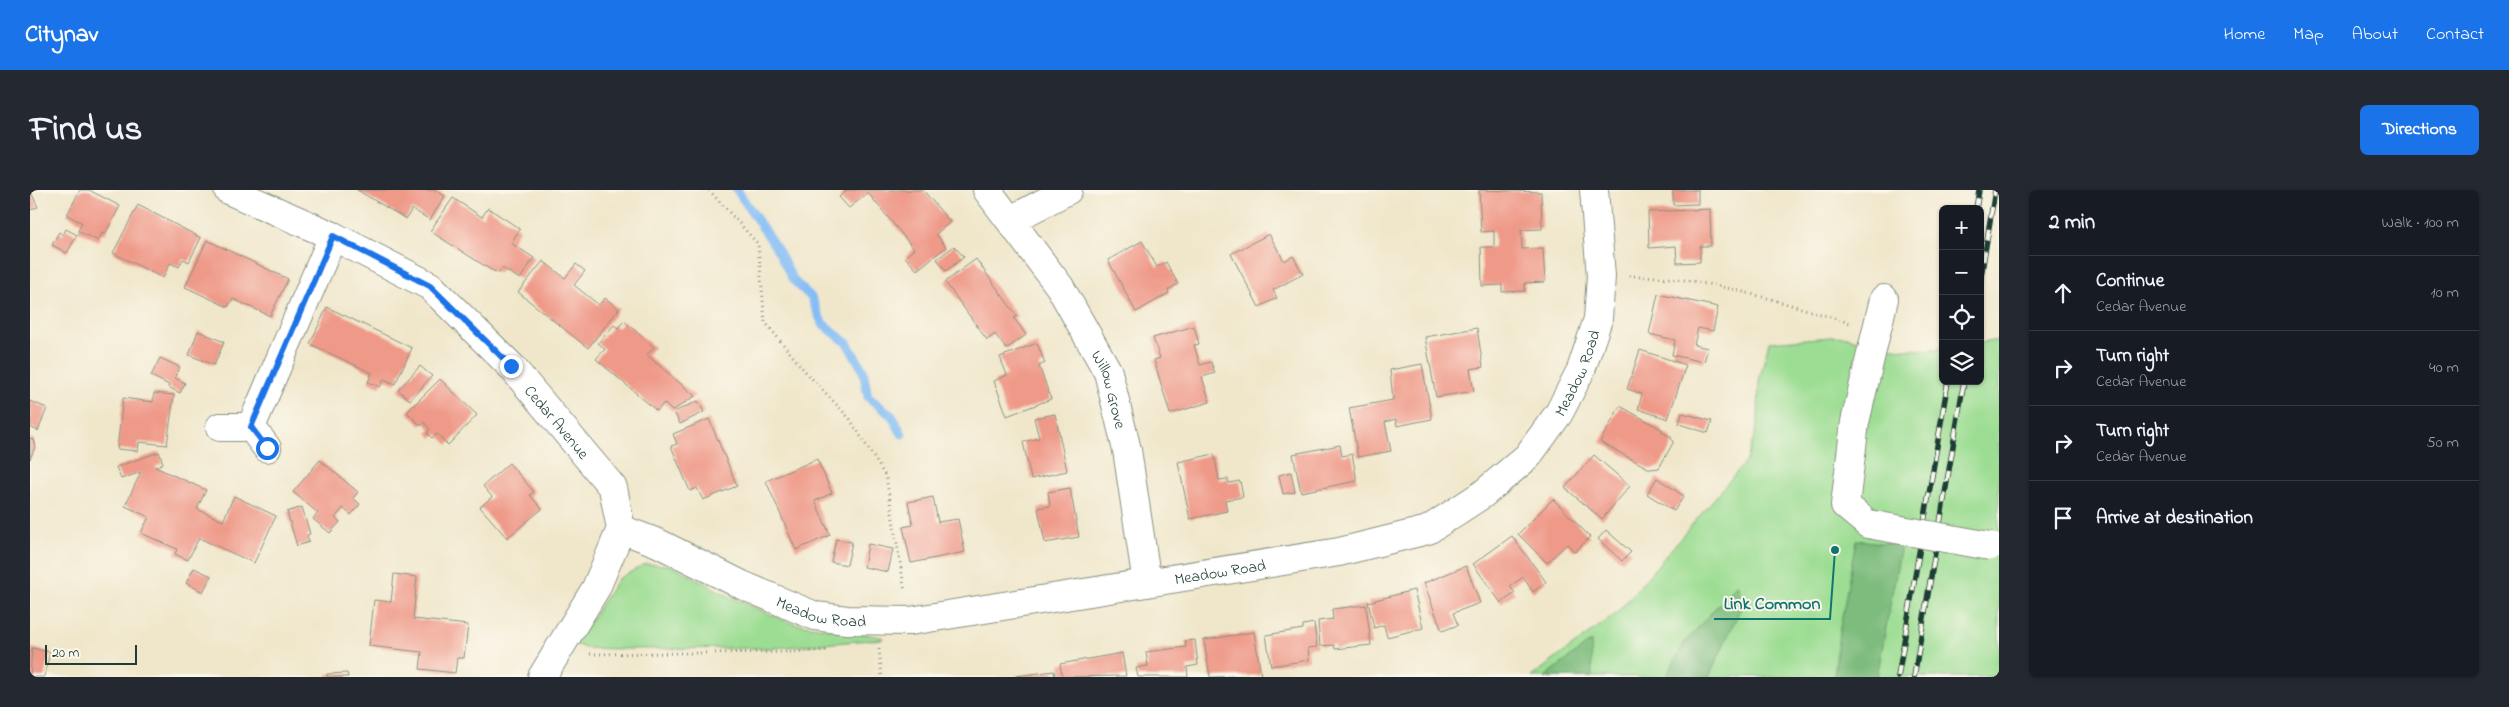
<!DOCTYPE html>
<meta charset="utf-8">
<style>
body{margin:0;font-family:"Indie Flower",sans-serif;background:#242831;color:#f1f3f6}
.controls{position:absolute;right:15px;top:15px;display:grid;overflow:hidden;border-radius:8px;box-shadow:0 1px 4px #0004}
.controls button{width:45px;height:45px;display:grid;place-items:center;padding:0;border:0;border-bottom:1px solid #363941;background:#171b24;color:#f1f3f6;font:25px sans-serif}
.scale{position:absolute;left:15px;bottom:12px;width:92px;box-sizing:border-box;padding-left:5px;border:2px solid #1f3d34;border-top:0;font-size:14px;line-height:18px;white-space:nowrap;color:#1f3d34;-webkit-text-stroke:4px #fbf7ec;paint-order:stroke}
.stop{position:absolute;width:15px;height:15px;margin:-11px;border:4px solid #1a73e8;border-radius:50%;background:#fff}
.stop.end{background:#1a73e8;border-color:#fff;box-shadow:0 1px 5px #0008}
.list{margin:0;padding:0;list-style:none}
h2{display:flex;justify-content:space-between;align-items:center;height:65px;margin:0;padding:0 20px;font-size:21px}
h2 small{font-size:16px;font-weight:400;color:#9ea1a6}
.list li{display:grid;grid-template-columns:32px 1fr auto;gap:15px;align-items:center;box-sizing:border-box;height:75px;padding:0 20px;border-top:1px solid #363941}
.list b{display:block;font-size:19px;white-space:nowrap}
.list p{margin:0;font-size:16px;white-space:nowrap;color:#9ea1a6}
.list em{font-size:16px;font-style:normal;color:#9ea1a6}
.icon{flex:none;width:28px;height:28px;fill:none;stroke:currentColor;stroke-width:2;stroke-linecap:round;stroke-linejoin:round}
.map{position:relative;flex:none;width:1969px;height:487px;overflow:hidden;border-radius:8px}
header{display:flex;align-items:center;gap:30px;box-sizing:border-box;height:70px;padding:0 25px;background:#1a73e8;color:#fff}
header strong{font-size:24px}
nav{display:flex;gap:28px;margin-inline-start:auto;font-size:18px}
.intro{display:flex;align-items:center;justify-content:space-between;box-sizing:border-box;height:120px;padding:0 30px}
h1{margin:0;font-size:35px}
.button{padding:12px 22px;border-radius:8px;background:#1a73e8;color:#fff;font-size:18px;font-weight:700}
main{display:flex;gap:30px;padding:0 30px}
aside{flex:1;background:#171b24;border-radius:8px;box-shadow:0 1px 4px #0004}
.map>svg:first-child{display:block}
</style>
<header>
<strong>Citynav</strong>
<nav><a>Home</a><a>Map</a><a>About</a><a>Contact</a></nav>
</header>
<div class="intro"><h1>Find us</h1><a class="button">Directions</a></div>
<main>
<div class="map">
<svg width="1969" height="487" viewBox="0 0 1969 487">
<rect width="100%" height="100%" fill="#fbf7ec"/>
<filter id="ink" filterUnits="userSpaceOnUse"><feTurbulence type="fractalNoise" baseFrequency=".02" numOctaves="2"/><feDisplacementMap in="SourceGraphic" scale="10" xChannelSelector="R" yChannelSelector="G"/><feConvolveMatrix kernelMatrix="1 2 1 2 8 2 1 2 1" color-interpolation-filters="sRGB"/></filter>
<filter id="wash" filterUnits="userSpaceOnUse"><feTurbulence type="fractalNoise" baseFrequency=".0096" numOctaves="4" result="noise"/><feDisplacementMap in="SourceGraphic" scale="20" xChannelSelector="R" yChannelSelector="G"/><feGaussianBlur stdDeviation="1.12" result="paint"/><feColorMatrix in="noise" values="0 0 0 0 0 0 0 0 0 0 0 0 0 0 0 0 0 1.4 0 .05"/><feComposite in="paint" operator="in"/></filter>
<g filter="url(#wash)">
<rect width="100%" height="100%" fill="#f0e7cb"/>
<g fill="#9cdd93" stroke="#5e8d64">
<path d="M1813 146C1847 156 1877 163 1913 158V191H1950V153L1969 150V487H1501L1587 423 1717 270 1728 234 1729 191 1739 152Z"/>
<path d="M615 374 641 375 704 409 761 433 852 447 853 449 745 458 589 459 555 458 545 454 588 389Z"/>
</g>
<g fill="#7dbc7d" stroke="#4e7c58">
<path d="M1826 350 1871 355 1847 487H1804L1809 443Z"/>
<path d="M1707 394 1713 413 1679 487H1636L1655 452Z"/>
<path d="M1561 451 1562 487H1515L1520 483Z"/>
</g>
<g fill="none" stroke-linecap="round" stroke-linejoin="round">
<path stroke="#84bdf5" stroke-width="9" d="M707 0 749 62 763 90 781 107 792 133 817 153 833 180 838 207 862 226 872 244"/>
</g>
<g id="blocks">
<g fill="#ef9988">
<path d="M0 0 8 17 0 20Z"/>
<path d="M50 0H59L90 16 75 44 72 43 68 51 48 41 52 33 37 25Z"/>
<path d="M327 0H405L415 6 400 30 382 19 376 29Z"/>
<path d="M817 0H893L920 32 906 44 916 57 887 80 875 67 884 59 838 3 819 18 809 7Z"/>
<path d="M1449 0 1511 2 1512 39 1491 40 1492 59 1513 58 1515 92 1495 93V101L1472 102V95L1452 96 1451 57H1464V41L1451 42Z"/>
<path d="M1643 0H1668V14L1643 15Z"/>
<path d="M423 8 452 27 458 18 490 39 481 53 504 68 490 89 472 78 469 83 461 80 400 41Z"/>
<path d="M108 15 171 48 159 72 153 69 149 77 140 73 133 88 83 63Z"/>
<path d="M1680 19 1681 56H1670V72L1647 73 1646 56 1619 58 1618 22Z"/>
<path d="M36 39 47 45 37 63 22 55 29 42 33 45Z"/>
<path d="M1239 44 1254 71 1263 66 1273 84 1243 100 1247 108 1229 117 1201 64Z"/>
<path d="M177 50 258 89 240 126 203 109 198 117 155 97Z"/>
<path d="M1112 51 1127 77 1136 72 1148 94 1138 100 1139 103 1106 122 1078 70Z"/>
<path d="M924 56 934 67 916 81 907 69Z"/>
<path d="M946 69 987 126 984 128 996 145 976 159 965 144 957 150 915 92Z"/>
<path d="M513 71 535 88 546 74 555 81 544 95 569 115 575 108 589 119 558 158 488 102Z"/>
<path d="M1628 104 1688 117 1683 141 1668 138 1664 155 1678 158 1674 172 1642 165 1645 150 1619 144Z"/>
<path d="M297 117 382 158 365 194 354 189 350 197 338 192 342 183 280 154Z"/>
<path d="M594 131 624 157 617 165 665 206 642 221 634 213 627 221 566 169 575 159 568 153 584 135 588 138Z"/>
<path d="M1164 136 1169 154 1164 155 1170 175 1181 172 1185 183 1172 187 1180 212 1140 224 1124 170 1130 168 1123 148Z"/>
<path d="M1447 138 1453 177 1440 179 1444 201 1406 207 1395 147Z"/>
<path d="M168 141 194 152 184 175 159 165Z"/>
<path d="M1007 153 1015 173 1009 176 1021 209 977 226 964 191 977 185 970 167Z"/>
<path d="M1610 160 1656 175 1638 229 1608 219 1612 204 1597 199Z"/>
<path d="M130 168 150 177 145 188 155 193 150 203 138 197 139 195 121 186Z"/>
<path d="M1392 174 1402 229 1367 236 1366 229 1355 232 1361 261 1328 267 1319 218 1363 210 1360 180Z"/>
<path d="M390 176 402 186 380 210 368 200Z"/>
<path d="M410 189 447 225 418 255 407 244 402 248 397 243 400 239 394 232 391 236 377 222Z"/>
<path d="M124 203 144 205 137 255 109 252 108 261 87 259 93 208 123 212Z"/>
<path d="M0 211 17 218 8 241 0 237Z"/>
<path d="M668 211 674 222 650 234 644 222Z"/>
<path d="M1590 216 1633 240 1632 242 1641 247 1643 253 1629 278 1620 279 1570 252Z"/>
<path d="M1652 223 1682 231 1678 243 1649 234Z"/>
<path d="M1025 224 1037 281 1001 289 993 252 1009 248 1004 228Z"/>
<path d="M679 229 707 296 673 310 667 298 660 301 641 256 647 254 643 244Z"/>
<path d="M0 248 3 249 5 257 0 269Z"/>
<path d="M1310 255 1312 266 1322 264 1327 291 1271 302 1263 264Z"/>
<path d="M129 262 133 273 125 277 176 300 167 319 193 331 204 306 246 326 224 373 169 348 158 370 145 364 147 359 111 343 119 327 95 316 111 282 91 289 86 277Z"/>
<path d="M1184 264 1189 290 1198 289 1199 293 1210 291 1213 307 1195 310 1197 321 1160 329 1148 272Z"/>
<path d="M1564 265 1600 296 1572 329 1535 298Z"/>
<path d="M787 269 802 303 785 311 800 345 766 360 736 291Z"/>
<path d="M290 270 328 302 323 308 330 314 321 325 313 318 305 328 310 332 300 343 283 329 288 323 263 302Z"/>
<path d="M479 273 504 302 500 305 512 319 477 348 450 317 462 307 453 296Z"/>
<path d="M1261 282 1265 302 1253 304 1249 285Z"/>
<path d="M1627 288 1654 306 1644 321 1617 304Z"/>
<path d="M1040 298 1049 347 1015 353 1008 318 1020 316 1018 302Z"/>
<path d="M903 307 908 332 928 329 935 362 881 373 873 337 883 335 878 312Z"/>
<path d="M1523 309 1560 347 1545 362 1537 354 1517 373 1488 344Z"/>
<path d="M272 317 280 344 277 345 279 352 267 356 257 322Z"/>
<path d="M1576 340 1601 362 1592 371 1568 349Z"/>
<path d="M1482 346 1516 392 1503 402 1493 387 1480 396 1485 403 1471 413 1443 374Z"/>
<path d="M806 349 822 352 817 375 801 372Z"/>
<path d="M838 354 863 359 858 382 834 377Z"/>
<path d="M1436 376 1450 413 1423 423 1428 435 1412 441 1394 393Z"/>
<path d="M164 378 181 386 173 402 156 393Z"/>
<path d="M364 384 387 387 383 429 438 435 434 468H427L425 483 390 479 392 462 339 456 344 410 361 412Z"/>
<path d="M1384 400 1393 438 1357 447 1354 435 1344 438 1338 412Z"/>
<path d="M1336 415 1341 455 1305 459 1304 455 1290 456 1288 431 1303 429 1302 419Z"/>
<path d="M1284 433 1287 457 1278 458 1279 470 1241 476 1236 445 1273 439V435Z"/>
<path d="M1224 442 1231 485 1180 487 1174 450Z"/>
<path d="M1165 450 1168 475 1157 477 1158 487H1108L1106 478 1118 476 1116 462 1156 457 1155 451Z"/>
<path d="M2 458 20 462 14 487H0Z"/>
<path d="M1092 463 1096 486 1032 487 1030 474Z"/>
<path d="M1024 481 1025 487H986V486Z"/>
<path d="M317 483 318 487H297V484Z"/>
</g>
</g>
</g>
<g filter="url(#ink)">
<use href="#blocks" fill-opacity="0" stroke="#889280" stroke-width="1"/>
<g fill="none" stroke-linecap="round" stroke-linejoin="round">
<defs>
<g id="minor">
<path id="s1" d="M198 0 303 46 400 96 481 176 583 298 591 339 566 398 512 487"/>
<path id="s2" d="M957 0 1030 97 1078 182 1097 260 1117 393"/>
<path d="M981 30 1038 0"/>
<path d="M190 237H221L303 46"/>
<path d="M221 237 237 258"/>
<path d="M1838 334 1815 315 1825 232 1854 109"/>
<path id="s3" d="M591 339 628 353 712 395 785 426 817 430 880 431 1309 362 1398 340 1453 304 1497 267 1529 223 1551 180 1568 129 1571 86 1564 0"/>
</g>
</defs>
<use href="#minor" stroke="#889280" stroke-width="30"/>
<g stroke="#889280" stroke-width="3" stroke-dasharray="1 4" stroke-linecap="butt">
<path d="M679 0 728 54 735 132 774 180 820 229 856 287 875 402"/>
<path d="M1599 86C1671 85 1751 112 1820 133"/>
<path d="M849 459 852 487"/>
<path d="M560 464 760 462 798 460"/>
</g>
<use href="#minor" stroke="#fff" stroke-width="28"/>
<defs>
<g id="rail">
<path d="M1946 19 1949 0"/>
<path d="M1950 93 1965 0"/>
<path d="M1868 487 1918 191"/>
<path d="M1884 487 1934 191"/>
</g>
</defs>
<use href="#rail" stroke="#1f3d34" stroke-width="5.5"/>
<use href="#rail" stroke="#fbf7ec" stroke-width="4" stroke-dasharray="11" stroke-linecap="butt"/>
<defs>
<path id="minor-bridge" d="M1838 334 1960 356"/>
</defs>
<use href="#minor-bridge" stroke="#889280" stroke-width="30" stroke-linecap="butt"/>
<use href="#minor-bridge" stroke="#fff" stroke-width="28"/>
</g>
</g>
<g fill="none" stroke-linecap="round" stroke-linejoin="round" filter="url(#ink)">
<path stroke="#1a73e8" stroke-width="6" d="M237 258 221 237 303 46 400 96 481 176"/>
</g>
<g text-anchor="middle" stroke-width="4" stroke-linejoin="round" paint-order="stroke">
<g font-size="16" fill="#1f3d34" stroke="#fbf7ec">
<text dy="6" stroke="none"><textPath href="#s3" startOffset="1056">Meadow Road</textPath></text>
<text dy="6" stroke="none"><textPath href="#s2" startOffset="236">Willow Grove</textPath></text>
<text dy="6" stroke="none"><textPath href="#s1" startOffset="410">Cedar Avenue</textPath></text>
<text dy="6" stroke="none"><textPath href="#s3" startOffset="622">Meadow Road</textPath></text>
<text dy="6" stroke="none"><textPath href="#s3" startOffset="218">Meadow Road</textPath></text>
</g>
</g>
<path fill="none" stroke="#0f766e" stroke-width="2" d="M1805 360L1800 429H1684"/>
<circle fill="#0f766e" stroke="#fbf7ec" stroke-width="2" cx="1805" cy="360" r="5"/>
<g font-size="18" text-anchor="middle" font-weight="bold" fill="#0f766e" stroke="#fbf7ec" stroke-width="4" stroke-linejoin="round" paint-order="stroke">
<text x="1742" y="419">Link Common</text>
</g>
</svg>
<div class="controls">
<button>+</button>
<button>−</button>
<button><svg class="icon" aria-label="locate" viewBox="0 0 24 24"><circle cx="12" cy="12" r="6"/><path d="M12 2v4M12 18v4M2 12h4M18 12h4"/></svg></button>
<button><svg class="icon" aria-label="layers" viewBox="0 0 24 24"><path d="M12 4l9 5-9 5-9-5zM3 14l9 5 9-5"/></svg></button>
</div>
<div class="scale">20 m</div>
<div class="stop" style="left:237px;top:258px"></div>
<div class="stop end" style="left:481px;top:176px"></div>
</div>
<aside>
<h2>2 min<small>Walk · 100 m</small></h2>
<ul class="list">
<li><svg class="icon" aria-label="ahead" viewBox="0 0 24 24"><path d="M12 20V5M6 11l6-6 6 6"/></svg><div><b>Continue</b><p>Cedar Avenue</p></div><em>10 m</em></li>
<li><svg class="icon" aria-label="right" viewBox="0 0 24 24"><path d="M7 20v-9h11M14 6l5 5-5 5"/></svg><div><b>Turn right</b><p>Cedar Avenue</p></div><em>40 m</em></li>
<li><svg class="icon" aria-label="right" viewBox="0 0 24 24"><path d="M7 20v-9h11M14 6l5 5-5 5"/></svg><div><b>Turn right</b><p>Cedar Avenue</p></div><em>50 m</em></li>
<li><svg class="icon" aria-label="arrive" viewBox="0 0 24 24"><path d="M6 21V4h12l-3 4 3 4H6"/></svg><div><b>Arrive at destination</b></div></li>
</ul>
</aside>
</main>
